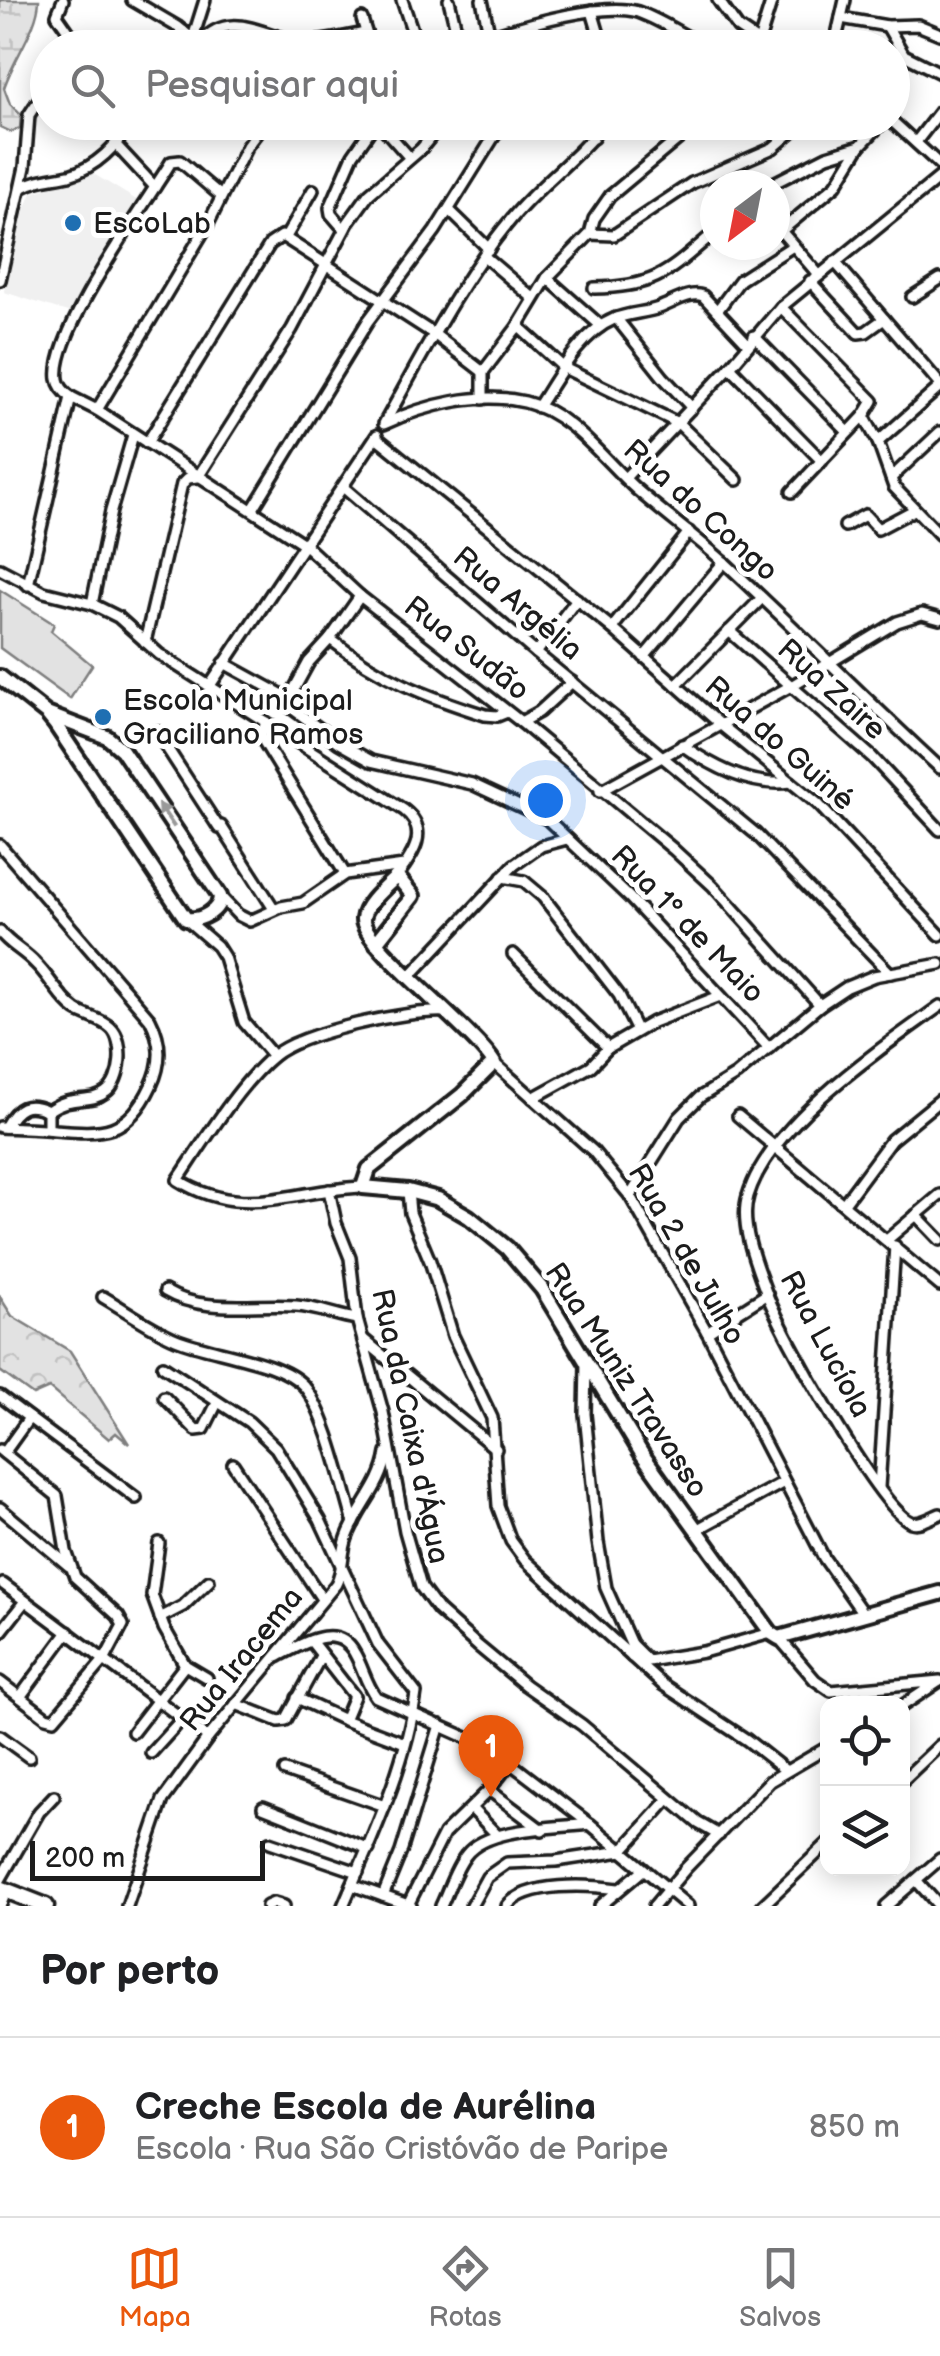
<!DOCTYPE html>
<html lang="pt">
<meta charset="utf-8">
<style>
body{margin:0;font-family:"Balsamiq Sans",sans-serif;background:#f2f2f2;color:#202124}
.controls{position:absolute;right:30px;bottom:30px;display:grid;overflow:hidden;border-radius:20px;box-shadow:0 5px 25px #0003}
.controls button{width:90px;height:90px;display:grid;place-items:center;padding:0;border:0;border-bottom:2px solid #e0e0e0;background:#fff;color:#202124;font:50px sans-serif}
.compass{position:absolute;left:700px;top:170px;width:90px;height:90px;border-radius:50%;background:#fff;box-shadow:0 5px 25px #0003;rotate:212deg}
.scale{position:absolute;left:30px;bottom:25px;width:235px;box-sizing:border-box;padding-left:10px;border:5px solid #1c1c1c;border-top:0;font-size:28px;line-height:35px;white-space:nowrap;color:#1c1c1c;-webkit-text-stroke:8px #fff;paint-order:stroke}
.you{position:absolute;left:545px;top:800px;width:35px;height:35px;margin:-25px;border:8px solid #fff;border-radius:50%;background:#1a73e8;box-shadow:0 0 0 15px #1a73e833}
.badge{display:grid;place-items:center;width:65px;height:65px;border-radius:50%;background:#ea580c;color:#fff;font-size:32px;font-weight:700}
.pin{position:absolute;translate:-50% -82px;filter:drop-shadow(0 2px 5px #0008)}
.pin::after{content:'';position:absolute;top:52px;width:35px;height:30px;background:inherit;clip-path:polygon(0 0,100% 0,50% 100%)}
.list{margin:0;padding:0;list-style:none}
h2{display:flex;justify-content:space-between;align-items:center;height:130px;margin:0;padding:0 40px;font-size:42px}
h2 small{font-size:32px;font-weight:400;color:#757577}
.list li{display:grid;grid-template-columns:65px 1fr auto;gap:30px;align-items:center;box-sizing:border-box;height:180px;padding:0 40px;border-top:2px solid #e0e0e0}
.list b{display:block;font-size:38px;white-space:nowrap}
.list p{margin:0;font-size:32px;white-space:nowrap;color:#757577}
.list em{font-size:32px;font-style:normal;color:#757577}
.icon{flex:none;width:55px;height:55px;fill:none;stroke:currentColor;stroke-width:2;stroke-linecap:round;stroke-linejoin:round}
.map{position:relative;flex:none;width:940px;height:1906px;overflow:hidden}
.search{position:absolute;background:#fff;box-shadow:0 5px 25px #0003;left:30px;right:30px;top:30px;height:110px;display:flex;align-items:center;gap:25px;box-sizing:border-box;padding:0 35px;border-radius:55px;color:#757577;font-size:38px}
.sheet{height:310px;background:#fff}
nav{display:flex;justify-content:space-around;align-items:center;box-sizing:border-box;height:140px;border-top:2px solid #e0e0e0;background:#fff;font-size:28px;color:#757577}
nav a{display:grid;justify-items:center;gap:5px}
nav .on{color:#ea580c}
.map>svg:first-child{display:block}
</style>
<div class="map">
<svg width="940" height="1906" viewBox="0 0 940 1906">
<defs>
<pattern id="forest-crowns" width="20" height="18" patternUnits="userSpaceOnUse" patternTransform="scale(2.5)"><rect width="20" height="18" fill="#e2e2e2"/><path d="M2 6a3 3 0 1 1 6 0M12 15a3 3 0 1 1 6 0" fill="none" stroke="#c1c1c1"/></pattern>
<pattern id="wetland-marsh" width="20" height="14" patternUnits="userSpaceOnUse" patternTransform="scale(2.5)"><rect width="20" height="14" fill="#e2e2e2"/><path d="M1 5h8M5 5V1M11 12h8M15 12V8" fill="none" stroke="#c1c1c1"/></pattern>
</defs>
<rect width="100%" height="100%" fill="#fff"/>
<filter id="ink" filterUnits="userSpaceOnUse"><feTurbulence type="fractalNoise" baseFrequency=".01" numOctaves="2"/><feDisplacementMap in="SourceGraphic" scale="20" xChannelSelector="R" yChannelSelector="G"/><feConvolveMatrix kernelMatrix="1 2 1 2 8 2 1 2 1" color-interpolation-filters="sRGB"/></filter>
<g filter="url(#ink)">
<path fill="#f0f0f0" d="M92 173 138 201 96 281 74 314 4 292 10 245 32 193Z"/>
<path fill="url(#forest-crowns)" stroke="#7f7f7f" stroke-width="2.5" d="M0 1297 12 1316 70 1351 129 1444 116 1433 109 1439 49 1388 33 1395 0 1371Z"/>
<path fill="url(#wetland-marsh)" stroke="#7f7f7f" stroke-width="2.5" d="M0 0H39C38 28 13 59 4 88L10 104 21 115 20 128 11 132 0 127Z"/>
<path fill="#e2e2e2" stroke="#7f7f7f" stroke-width="2.5" d="M0 590 54 624 51 631 92 665 70 699 0 648Z"/>
<g fill="none" stroke-linecap="round" stroke-linejoin="round">
<defs>
<g id="street">
<path d="M63 0 57 15 71 35 70 48"/>
<path d="M132 0 178 27 201 46"/>
<path d="M402 0 418 48"/>
<path d="M449 0 460 46"/>
<path d="M482 0 490 37"/>
<path d="M718 0 738 28 759 42"/>
<path d="M592 11 603 48"/>
<path d="M841 18 887 26 918 25 940 34"/>
<path d="M362 19 371 48"/>
<path d="M887 26 904 55 940 73"/>
<path d="M193 38 205 0"/>
<path d="M199 44C232 6 265 39 303 42 323 43 346 36 366 33"/>
<path d="M175 48 183 31"/>
<path d="M454 48C497 33 596 0 638 12 663 21 685 37 709 48"/>
<path d="M757 48 772 0"/>
<path d="M834 48 845 0"/>
<path d="M892 121 940 165"/>
<path d="M378 122 410 158"/>
<path d="M579 122 593 138"/>
<path d="M916 142 940 111"/>
<path d="M115 144 155 187"/>
<path d="M860 146 883 122"/>
<path d="M770 185 827 156 860 146 836 185 781 231 818 274"/>
<path d="M21 188C37 179 51 179 69 175 97 167 116 146 132 122"/>
<path d="M449 210 489 249"/>
<path d="M344 229 331 214 330 208 353 155 376 122"/>
<path d="M590 234 614 235 692 183 773 148 803 122"/>
<path d="M286 237 313 190"/>
<path d="M485 257 533 298"/>
<path d="M835 262 940 384"/>
<path d="M547 278 601 326"/>
<path d="M0 280 25 167 29 115 48 86"/>
<path d="M810 281 858 333 866 332 884 319"/>
<path d="M594 288C658 287 669 271 715 232"/>
<path d="M912 297 940 279"/>
<path d="M781 307 873 401 864 416 792 492"/>
<path d="M717 311 740 280 793 246"/>
<path d="M616 318 663 377 692 408"/>
<path d="M518 326 564 368 678 423 737 480"/>
<path d="M754 336 848 432"/>
<path d="M730 367 822 461"/>
<path d="M483 372 518 326 547 278 590 234 594 219 610 196 683 135 709 122"/>
<path d="M71 397C64 392 59 387 58 379 51 333 145 205 171 162L180 161 221 196"/>
<path d="M483 399V372"/>
<path d="M538 407C557 378 580 333 614 319 628 313 645 313 659 308 673 303 689 291 703 296L748 344"/>
<path d="M97 410 208 224 247 146 265 122"/>
<path d="M864 416 878 442 894 487 940 535"/>
<path d="M385 422C423 354 463 276 513 217 541 183 579 157 605 122"/>
<path d="M384 424C425 405 479 391 525 402 573 414 602 459 637 490 666 515 697 538 725 563 798 630 867 701 940 768"/>
<path d="M376 437 612 628 721 725 818 804 940 935"/>
<path d="M878 442 940 387"/>
<path d="M147 443 270 244 282 236 434 334 483 372"/>
<path d="M625 478 730 367 781 307 940 177"/>
<path d="M891 478 940 432"/>
<path d="M343 487 536 653 756 834 890 973"/>
<path d="M253 509 368 321 435 231 503 122"/>
<path d="M845 526 865 515 878 529 914 510"/>
<path d="M0 569 44 592 92 604 118 617 159 654 404 810C430 830 414 854 397 876"/>
<path d="M28 585 71 397 97 410 304 544 360 596 521 722 673 849 713 886 820 1005"/>
<path d="M360 596 330 639 309 662 286 704 339 743 371 761 472 784 547 819 630 898 769 1048"/>
<path d="M92 604 111 511 133 435"/>
<path d="M612 628 689 532"/>
<path d="M729 631 872 757 940 830"/>
<path d="M330 639C380 678 425 696 485 715L497 716 507 712"/>
<path d="M145 642 182 484 188 478 198 477 292 329 348 223 369 194 421 149 443 122"/>
<path d="M536 653 577 599"/>
<path d="M644 657 724 562"/>
<path d="M224 663 288 698"/>
<path d="M676 685 762 598"/>
<path d="M209 687 377 435"/>
<path d="M266 722 261 737 345 874"/>
<path d="M521 722 539 712 572 682"/>
<path d="M156 731 219 828"/>
<path d="M682 745C713 767 753 788 791 782"/>
<path d="M600 791 791 686 897 622 922 614 940 619"/>
<path d="M221 826 274 909"/>
<path d="M0 845 150 1019C162 1042 162 1063 151 1086 128 1135 103 1134 55 1130 37 1128 18 1128 0 1127"/>
<path d="M502 877 524 881 543 897 619 995 637 1031"/>
<path d="M220 896 238 915 250 921 281 907 303 903 345 874 404 866"/>
<path d="M186 919 217 946 224 957 244 1022 273 1056"/>
<path d="M0 932C10 945 24 951 35 963 50 977 59 998 76 1010 87 1017 102 1019 111 1028 125 1041 122 1081 106 1092 89 1105 73 1093 48 1111V1129"/>
<path d="M513 954 608 1048 591 1066 533 1098"/>
<path d="M409 977 514 865 541 846 567 839"/>
<path d="M940 1006C880 1049 769 1124 748 1196 739 1224 756 1265 766 1292 780 1330 879 1509 911 1522 920 1525 932 1517 940 1514"/>
<path d="M608 1048 653 1022 720 996"/>
<path d="M494 1063 593 1151 630 1196 707 1332 824 1558 864 1615"/>
<path d="M738 1116 940 1286"/>
<path d="M5 1127C16 1107 26 1101 48 1111"/>
<path d="M363 1187C295 1189 243 1221 178 1180 203 1143 239 1084 273 1056 302 1032 407 1010 445 1012"/>
<path d="M329 1190 336 1223 350 1258 357 1319 383 1412 405 1531 421 1587 438 1610 478 1646 525 1685 582 1725 698 1823 719 1835"/>
<path d="M408 1191 410 1213 430 1261 453 1336 492 1418 498 1506 511 1541 525 1560 662 1684 747 1740 785 1770"/>
<path d="M630 1196 679 1118 700 1097 736 1075 820 1005 847 987 874 976 940 964"/>
<path d="M845 1202 891 1140 940 1100"/>
<path d="M916 1215 940 1240"/>
<path d="M888 1239 940 1195"/>
<path d="M165 1291C203 1314 253 1303 296 1306 316 1307 336 1316 357 1319"/>
<path d="M103 1297C127 1311 150 1328 176 1339 210 1353 281 1360 304 1386 327 1413 343 1487 354 1523"/>
<path d="M707 1332 767 1294"/>
<path d="M363 1339 496 1449"/>
<path d="M586 1362 585 1414 598 1542 606 1588 631 1644 632 1657"/>
<path d="M163 1366 249 1422 276 1448 320 1520 378 1644 416 1693C406 1767 372 1837 343 1906"/>
<path d="M0 1396 136 1498"/>
<path d="M164 1397 196 1430 204 1429 217 1403"/>
<path d="M0 1450 57 1496 66 1551 75 1577 118 1616 123 1625 105 1659 54 1719 46 1717 0 1682"/>
<path d="M4 1453 29 1418"/>
<path d="M233 1464 322 1599"/>
<path d="M879 1487 895 1246"/>
<path d="M0 1508 69 1566"/>
<path d="M696 1530 784 1482"/>
<path d="M3 1584 208 1738"/>
<path d="M160 1618 183 1606 209 1581"/>
<path d="M0 1633 25 1601"/>
<path d="M779 1638 815 1680 831 1691 940 1681"/>
<path d="M311 1641 354 1696 344 1720"/>
<path d="M631 1644 648 1661 703 1652 771 1633"/>
<path d="M277 1657C301 1645 337 1620 355 1654 363 1668 366 1684 376 1697L492 1749 590 1824 688 1906"/>
<path d="M185 1665 207 1678"/>
<path d="M20 1697 68 1632"/>
<path d="M297 1698 344 1720 405 1743"/>
<path d="M236 1704 279 1721 286 1720 321 1656"/>
<path d="M902 1706 938 1682"/>
<path d="M133 1732 185 1665 164 1628 152 1595 159 1543"/>
<path d="M0 1736 29 1757"/>
<path d="M151 1753 182 1719"/>
<path d="M285 1771 385 1806"/>
<path d="M902 1781 940 1745"/>
<path d="M489 1790 542 1830"/>
<path d="M263 1807 369 1849"/>
<path d="M471 1808 497 1835"/>
<path d="M270 1842 358 1872"/>
<path d="M0 1880 39 1812 54 1796"/>
<path d="M916 1880 939 1906"/>
<path d="M352 1885 411 1906"/>
<path d="M383 1896 401 1852 440 1725"/>
<path d="M408 1905 444 1834 489 1790 511 1762"/>
<path d="M0 1906 7 1890"/>
<path d="M127 1906 163 1800 208 1738 336 1584C344 1569 341 1554 347 1538 358 1507 382 1487 387 1453"/>
<path d="M267 1906 274 1903 284 1906"/>
<path d="M441 1906C449 1889 455 1869 466 1855 487 1827 556 1828 590 1824"/>
<path d="M471 1906 487 1877 507 1863 556 1861 622 1851 669 1799"/>
<path d="M507 1906C527 1881 589 1885 618 1889"/>
<path d="M600 1906 643 1870"/>
<path d="M654 1906 686 1868 770 1781 828 1747"/>
<path d="M762 1906 828 1843"/>
<path d="M886 1906 940 1859"/>
</g>
<g id="secondary">
<path d="M0 677 47 714 55 724 186 919C201 921 220 911 220 896L122 750 107 737 47 714"/>
<path d="M376 943 413 896 397 876C387 886 364 904 363 919 361 943 475 1031 494 1063L462 1095 369 1169 363 1187 408 1191 438 1199 469 1217 507 1248 542 1289 642 1454 771 1633 779 1638 940 1593"/>
</g>
<path id="primary" d="M0 1888 46 1906"/>
</defs>
<use href="#street" stroke="#1c1c1c" stroke-width="16"/>
<use href="#secondary" stroke="#1c1c1c" stroke-width="20"/>
<use href="#primary" stroke="#1c1c1c" stroke-width="21"/>
<use href="#street" stroke="#fff" stroke-width="9"/>
<use href="#secondary" stroke="#fff" stroke-width="12"/>
<use href="#primary" stroke="#fff" stroke-width="14"/>
</g>
<defs><path id="oneway-solid" d="M-6-.8H1V-3.2L6.5 0L1 3.2V.8H-6Z" transform="scale(2.5)"/></defs>
<use fill="#999" href="#oneway-solid" transform="translate(166 815) rotate(-124)"/>
</g>
<g fill="#1f6fb2" stroke="#fff" stroke-width="4">
<circle cx="73" cy="223" r="10"/>
<circle cx="103" cy="717" r="10"/>
</g>
<g text-anchor="middle" stroke-width="10" stroke-linejoin="round" paint-order="stroke">
<g font-size="30" fill="#1c1c1c" stroke="#fff" text-anchor="start">
<text x="93" y="233">EscoLab</text>
<text x="123" y="710">Escola Municipal<tspan x="123" dy="34">Graciliano Ramos</tspan></text>
</g>
<g font-size="30" fill="#1c1c1c" stroke="#fff">
<text transform="translate(701 510) rotate(42)" y="10">Rua do Congo</text>
<text transform="translate(518 603) rotate(40)" y="10">Rua Argélia</text>
<text transform="translate(467 648) rotate(38)" y="10">Rua Sudão</text>
<text transform="translate(832 689) rotate(42)" y="10">Rua Zaire</text>
<text transform="translate(780 743) rotate(41)" y="10">Rua do Guiné</text>
<text transform="translate(688 924) rotate(46)" y="10">Rua 1º de Maio</text>
<text transform="translate(687 1254) rotate(60)" y="10">Rua 2 de Julho</text>
<text transform="translate(826 1344) rotate(62)" y="10">Rua Lucíola</text>
<text transform="translate(627 1380) rotate(57)" y="10">Rua Muniz Travasso</text>
<text transform="translate(411 1426) rotate(78)" y="10">Rua da Caixa d'Água</text>
<text transform="translate(241 1659) rotate(-51)" y="10">Rua Iracema</text>
</g>
</g>
</svg>
<div class="controls">
<button><svg class="icon" aria-label="locate" viewBox="0 0 24 24"><circle cx="12" cy="12" r="6"/><path d="M12 2v4M12 18v4M2 12h4M18 12h4"/></svg></button>
<button><svg class="icon" aria-label="layers" viewBox="0 0 24 24"><path d="M12 4l9 5-9 5-9-5zM3 14l9 5 9-5"/></svg></button>
</div>
<svg class="compass" viewBox="-18 -18 36 36"><path d="M0-13l5 13h-10z" fill="#e53935"/><path d="M0 13l5-13h-10z" fill="#757577"/></svg>
<div class="scale">200 m</div>
<div class="you"></div>
<div class="pin badge" style="left:491px;top:1797px">1</div>
<div class="search"><svg class="icon" aria-label="search" viewBox="0 0 24 24"><circle cx="10" cy="10" r="6"/><path d="M15 15l6 6"/></svg>Pesquisar aqui</div>
</div>
<section class="sheet">
<h2>Por perto<small></small></h2>
<ul class="list">
<li><span class="badge">1</span><div><b>Creche Escola de Aurélina</b><p>Escola · Rua São Cristóvão de Paripe</p></div><em>850 m</em></li>
</ul>
</section>
<nav>
<a class="on"><svg class="icon" aria-label="map" viewBox="0 0 24 24"><path d="M3 6l6-2 6 2 6-2v14l-6 2-6-2-6 2zM9 4v14M15 6v14"/></svg>Mapa</a>
<a><svg class="icon" aria-label="directions" viewBox="0 0 24 24"><path d="M12 3l9 9-9 9-9-9zM9 14v-3h6M13 9l2 2-2 2"/></svg>Rotas</a>
<a><svg class="icon" aria-label="saved" viewBox="0 0 24 24"><path d="M7 4h10v16l-5-4-5 4z"/></svg>Salvos</a>
</nav>
